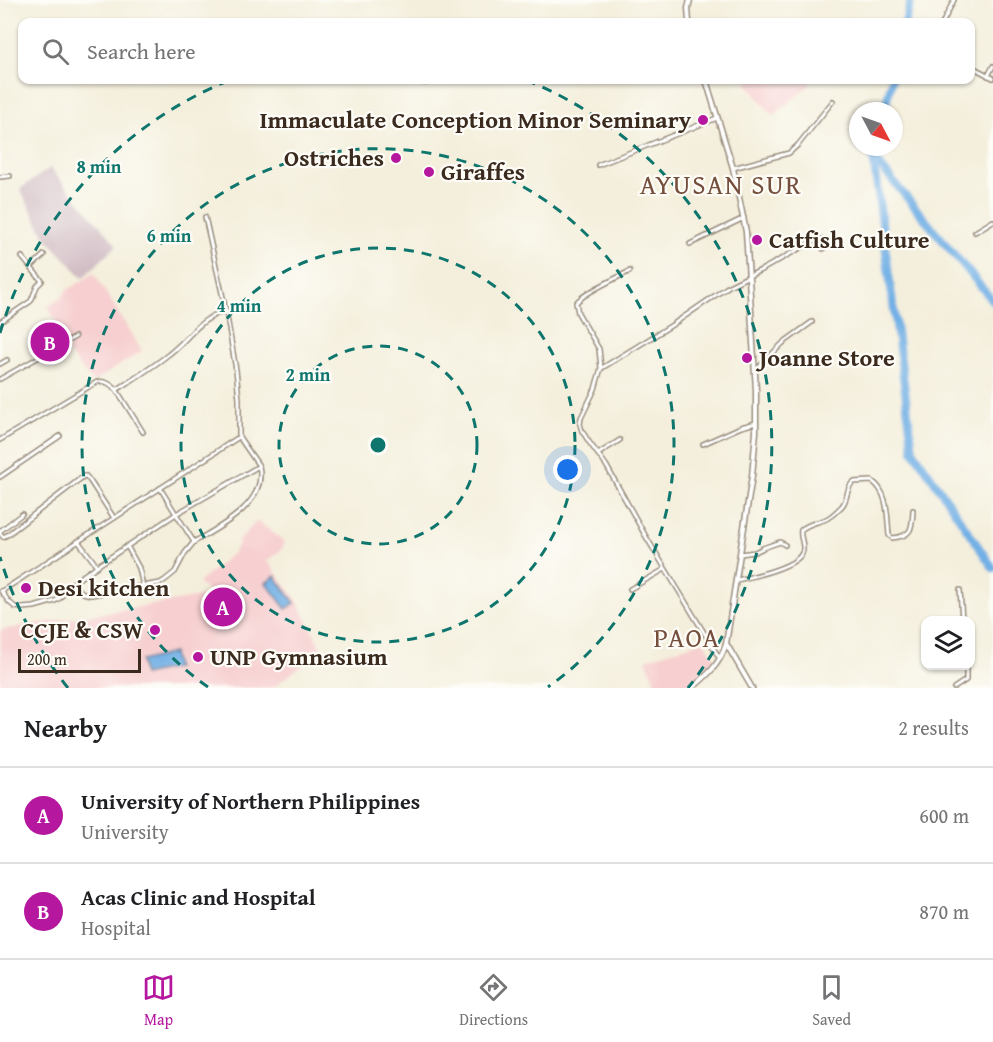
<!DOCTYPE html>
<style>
body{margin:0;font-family:"Gentium Book Plus",serif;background:#f2f2f2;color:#202124}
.controls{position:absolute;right:18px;bottom:18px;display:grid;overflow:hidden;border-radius:12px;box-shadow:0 2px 4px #0004}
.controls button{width:54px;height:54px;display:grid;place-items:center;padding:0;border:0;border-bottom:2px solid #e0e0e0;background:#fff;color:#202124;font:30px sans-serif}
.compass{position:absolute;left:849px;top:102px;width:54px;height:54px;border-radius:50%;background:#fff;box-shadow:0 2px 4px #0004;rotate:131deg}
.scale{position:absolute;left:18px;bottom:15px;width:123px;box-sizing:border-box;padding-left:6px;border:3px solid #3b2a1e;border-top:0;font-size:16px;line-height:21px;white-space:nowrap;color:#3b2a1e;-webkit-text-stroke:4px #fdfcf7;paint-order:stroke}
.you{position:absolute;left:568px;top:470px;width:21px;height:21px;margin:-15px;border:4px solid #fff;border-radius:50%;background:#1a73e8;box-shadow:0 0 0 9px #1a73e833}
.badge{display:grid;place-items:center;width:39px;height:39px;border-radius:50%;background:#b5179e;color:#fff;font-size:20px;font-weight:700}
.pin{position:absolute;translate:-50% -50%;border:3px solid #fff;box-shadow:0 2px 6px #0006}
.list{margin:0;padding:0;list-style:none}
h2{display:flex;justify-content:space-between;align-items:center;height:78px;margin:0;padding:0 24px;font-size:26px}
h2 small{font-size:20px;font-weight:400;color:#757577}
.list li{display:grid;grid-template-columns:39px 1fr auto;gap:18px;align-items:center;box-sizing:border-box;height:96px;padding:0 24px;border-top:2px solid #e0e0e0}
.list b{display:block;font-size:22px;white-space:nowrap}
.list p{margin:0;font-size:20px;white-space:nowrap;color:#757577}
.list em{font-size:20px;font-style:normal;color:#757577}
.icon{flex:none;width:33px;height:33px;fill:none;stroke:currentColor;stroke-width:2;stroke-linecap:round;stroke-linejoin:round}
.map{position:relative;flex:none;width:993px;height:688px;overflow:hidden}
.search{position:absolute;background:#fff;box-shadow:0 2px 4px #0004;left:18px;right:18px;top:18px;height:66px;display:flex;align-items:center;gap:15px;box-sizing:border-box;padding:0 21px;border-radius:12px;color:#757577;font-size:22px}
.sheet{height:270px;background:#fff}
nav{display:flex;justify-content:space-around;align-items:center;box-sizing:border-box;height:84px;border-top:2px solid #e0e0e0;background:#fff;font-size:16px;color:#757577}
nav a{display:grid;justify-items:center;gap:3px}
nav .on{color:#b5179e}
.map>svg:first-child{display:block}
</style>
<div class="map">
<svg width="993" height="688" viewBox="0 0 993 688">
<rect width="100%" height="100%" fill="#fdfcf7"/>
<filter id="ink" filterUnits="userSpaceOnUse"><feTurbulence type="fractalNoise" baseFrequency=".0167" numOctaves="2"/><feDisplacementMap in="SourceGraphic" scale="12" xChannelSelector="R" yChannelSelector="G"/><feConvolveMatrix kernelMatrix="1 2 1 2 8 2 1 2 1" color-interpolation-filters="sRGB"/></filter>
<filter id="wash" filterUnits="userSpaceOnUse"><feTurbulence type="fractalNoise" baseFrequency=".008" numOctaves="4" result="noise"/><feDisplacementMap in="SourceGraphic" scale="24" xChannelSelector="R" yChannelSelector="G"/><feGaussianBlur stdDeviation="1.35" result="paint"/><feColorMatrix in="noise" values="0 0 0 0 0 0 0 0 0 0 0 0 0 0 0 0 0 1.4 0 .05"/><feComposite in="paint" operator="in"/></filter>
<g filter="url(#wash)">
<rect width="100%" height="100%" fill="#f4efdc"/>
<g fill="#f7cfd0">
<path d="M750 80H807L811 84 773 116 746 83Z"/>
<path d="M94 273 142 351 93 382 63 346 67 338 48 307 62 297 66 291Z"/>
<path d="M257 521 285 542 282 549 267 561 296 598 322 650 272 688H0V630L212 595 198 583 235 551 234 550 239 544 238 541Z"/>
<path d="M703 641 714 656V666L699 681 690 688H657L646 659Z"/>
</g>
<path fill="#d2bdc5" d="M50 168 117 245 83 278 46 238 20 189Z"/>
<g fill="#72b0e5" stroke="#566d82" stroke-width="1.5">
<path d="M275 576 295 603 286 609 266 583Z"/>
<path d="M173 653 176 668 143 675 141 661Z"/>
</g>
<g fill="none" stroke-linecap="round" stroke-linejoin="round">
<g stroke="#72b0e5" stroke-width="8">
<path d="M905 22 911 0"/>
<path d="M884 111 892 80"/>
<path d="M876 147 873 157 913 450 993 568"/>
<path d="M873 157 993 301"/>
</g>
</g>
</g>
<g filter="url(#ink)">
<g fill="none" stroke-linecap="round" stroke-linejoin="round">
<defs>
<g id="minor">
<path d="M943 22 954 0"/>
<path d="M970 64 976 69 993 78"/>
<path d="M988 76 993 66"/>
<path d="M425 80V83"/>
<path d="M598 165 717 118"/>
<path d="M733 168 789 153 798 145 833 101"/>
<path d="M0 177 10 176"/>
<path d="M205 217 226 311"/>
<path d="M975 232 993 221"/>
<path d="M690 244 744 218"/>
<path d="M31 267 44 255"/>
<path d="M630 271C617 278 583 293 576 303L578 313 599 349 601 368 595 389 581 418 580 424 582 431 589 442 606 465 645 535 720 659"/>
<path d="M0 322 31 301 37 286 42 281 22 257"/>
<path d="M0 364 7 360"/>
<path d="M602 368 672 325 729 286 765 268 815 240H822L823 249"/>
<path d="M756 370 783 343 812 322"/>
<path d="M0 379 75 337"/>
<path d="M116 389 143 432"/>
<path d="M0 440 97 382C105 380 110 384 116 389H118C135 378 153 367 169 354 189 339 200 317 226 311L236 370 239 399V437L259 466 176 514 160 488"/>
<path d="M703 444 741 427 756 423"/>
<path d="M598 454 620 440"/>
<path d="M0 477 60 436"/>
<path d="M0 531 22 514"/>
<path d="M0 533 3 537 7 535 84 476H86L90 481 114 518"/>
<path d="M78 541 97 566"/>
<path d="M194 542C220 527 268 503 259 466"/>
<path d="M127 546 139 568 143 586"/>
<path d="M740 554 755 552 763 548 780 542 785 545"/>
<path d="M737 580C751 577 796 567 802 553 806 546 799 538 801 530 807 524 815 523 824 520 830 518 835 513 840 508 849 501 845 489 853 482L872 481C889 493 887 516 889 535L892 538C913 536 912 528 913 510"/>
<path d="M630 589 665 569"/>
<path d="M960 590 962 620"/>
<path d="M1 591 9 602 15 607 22 608 34 607 55 601 60 598 71 584 97 566 176 514 194 542 185 553 175 572 165 580 160 583 91 595 83 593 71 584"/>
<path d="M2 591 239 437"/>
<path d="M954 688 966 680V666"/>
</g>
<g id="tertiary">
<path d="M689 22 688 8 690 0"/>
<path d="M727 645 752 688"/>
<path d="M692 688C708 675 720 664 726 644L752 476 756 432V390L746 232 733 168 706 80"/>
</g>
</defs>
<use href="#minor" stroke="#988c7d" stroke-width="6"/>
<use href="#tertiary" stroke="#988c7d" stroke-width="7"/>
<use href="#minor" stroke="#fff" stroke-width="3"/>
<use href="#tertiary" stroke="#fff" stroke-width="4"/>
</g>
</g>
<g fill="none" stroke="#0f766e" stroke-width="3" stroke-dasharray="10 8">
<circle cx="378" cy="445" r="99"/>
<circle cx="378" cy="445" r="197"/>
<path d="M208 687A296 296 0 1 1 548 687"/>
<path d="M68 688A394 394 0 0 1 0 557M0 333A394 394 0 0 1 230 80M526 80A394 394 0 0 1 688 688"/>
</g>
<g fill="#b5179e" stroke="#fdfcf7" stroke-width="2">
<circle cx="703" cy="120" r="6"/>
<circle cx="396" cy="158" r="6"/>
<circle cx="429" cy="172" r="6"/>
<circle cx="757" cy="240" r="6"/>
<circle cx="747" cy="358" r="6"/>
<circle cx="26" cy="588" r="6"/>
<circle cx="155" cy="630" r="6"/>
<circle cx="198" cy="657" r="6"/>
</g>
<g text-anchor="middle" stroke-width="4.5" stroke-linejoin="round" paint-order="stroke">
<g font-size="24" font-weight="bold" fill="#3b2a1e" stroke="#fdfcf7" text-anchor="start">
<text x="691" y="128" text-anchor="end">Immaculate Conception Minor Seminary</text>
<text x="384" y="166" text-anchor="end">Ostriches</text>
<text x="441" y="180">Giraffes</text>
<text x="769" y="248">Catfish Culture</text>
<text x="759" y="366">Joanne Store</text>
<text x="38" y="596">Desi kitchen</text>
<text x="143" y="638" text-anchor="end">CCJE &amp; CSW</text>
<text x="210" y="665">UNP Gymnasium</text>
</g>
<g font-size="27" letter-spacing="1.5" fill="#754e3c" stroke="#fdfcf7">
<text x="721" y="194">AYUSAN SUR</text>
<text x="687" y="647">PAOA</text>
</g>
</g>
<circle cx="378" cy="445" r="9" fill="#0f766e" stroke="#fdfcf7" stroke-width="3"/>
<g font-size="18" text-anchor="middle" font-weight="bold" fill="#0f766e" stroke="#fdfcf7" stroke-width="4.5" stroke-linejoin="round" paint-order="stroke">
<text x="99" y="173">8 min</text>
<text x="169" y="242">6 min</text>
<text x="239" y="312">4 min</text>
<text x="308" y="381">2 min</text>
</g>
</svg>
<div class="controls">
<button><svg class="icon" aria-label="layers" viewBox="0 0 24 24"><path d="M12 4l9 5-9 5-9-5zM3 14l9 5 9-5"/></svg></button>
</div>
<svg class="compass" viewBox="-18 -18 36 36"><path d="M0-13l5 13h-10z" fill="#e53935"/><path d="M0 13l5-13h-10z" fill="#757577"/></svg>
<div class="scale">200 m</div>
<div class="you"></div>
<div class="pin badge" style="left:223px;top:607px">A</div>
<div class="pin badge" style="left:50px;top:342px">B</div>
<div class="search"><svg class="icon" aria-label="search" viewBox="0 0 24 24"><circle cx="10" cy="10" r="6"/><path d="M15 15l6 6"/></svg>Search here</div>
</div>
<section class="sheet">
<h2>Nearby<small>2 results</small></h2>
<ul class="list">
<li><span class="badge">A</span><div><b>University of Northern Philippines</b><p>University</p></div><em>600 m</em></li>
<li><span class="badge">B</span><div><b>Acas Clinic and Hospital</b><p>Hospital</p></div><em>870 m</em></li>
</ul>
</section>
<nav>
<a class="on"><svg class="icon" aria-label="map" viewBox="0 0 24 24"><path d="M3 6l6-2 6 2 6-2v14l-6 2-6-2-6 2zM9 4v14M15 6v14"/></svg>Map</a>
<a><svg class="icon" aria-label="directions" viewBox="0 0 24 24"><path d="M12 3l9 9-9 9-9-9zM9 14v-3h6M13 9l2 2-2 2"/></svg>Directions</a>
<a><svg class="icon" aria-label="saved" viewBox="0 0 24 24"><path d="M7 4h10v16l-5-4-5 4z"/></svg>Saved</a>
</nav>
